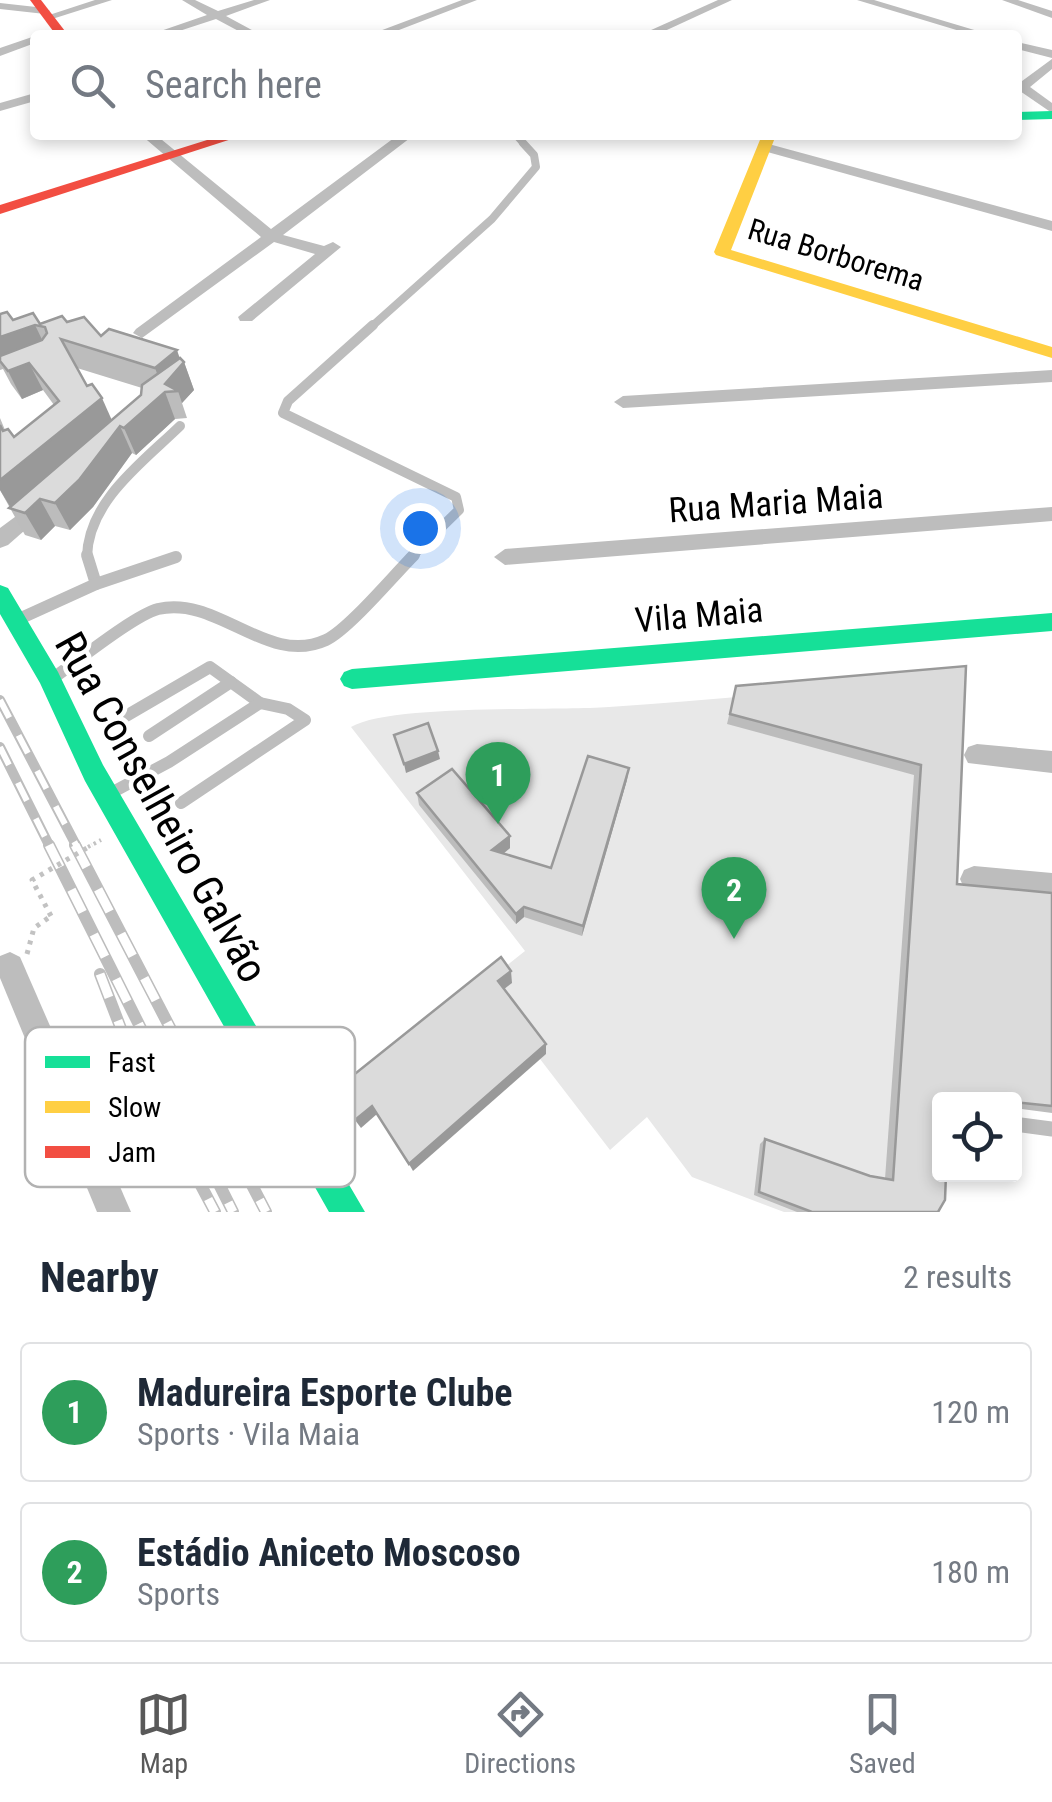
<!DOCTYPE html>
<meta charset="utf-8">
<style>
body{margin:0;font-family:"Roboto Condensed",sans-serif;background:#f6f6f7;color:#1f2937}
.controls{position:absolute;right:30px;bottom:30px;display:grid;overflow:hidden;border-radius:10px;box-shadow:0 5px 15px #0003}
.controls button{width:90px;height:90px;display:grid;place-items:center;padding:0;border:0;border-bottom:2px solid #e0e1e3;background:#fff;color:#1f2937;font:50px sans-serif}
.you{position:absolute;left:420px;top:528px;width:35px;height:35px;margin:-25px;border:8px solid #fff;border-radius:50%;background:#1a73e8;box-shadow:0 0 0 15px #1a73e833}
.badge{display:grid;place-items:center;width:65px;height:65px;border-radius:50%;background:#595959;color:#fff;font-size:32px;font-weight:700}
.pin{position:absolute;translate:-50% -82px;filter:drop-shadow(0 2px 5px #0008)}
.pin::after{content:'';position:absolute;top:52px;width:35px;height:30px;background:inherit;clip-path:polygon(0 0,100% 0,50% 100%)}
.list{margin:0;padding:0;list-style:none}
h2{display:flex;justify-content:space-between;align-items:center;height:130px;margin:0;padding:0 40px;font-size:42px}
h2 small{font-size:32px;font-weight:400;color:#747a83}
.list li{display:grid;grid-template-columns:65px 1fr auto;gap:30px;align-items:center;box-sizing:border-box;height:140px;margin:0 20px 20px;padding:0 20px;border:2px solid #e0e1e3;border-radius:10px}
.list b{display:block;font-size:38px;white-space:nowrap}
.list p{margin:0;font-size:32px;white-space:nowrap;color:#747a83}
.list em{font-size:32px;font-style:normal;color:#747a83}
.icon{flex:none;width:55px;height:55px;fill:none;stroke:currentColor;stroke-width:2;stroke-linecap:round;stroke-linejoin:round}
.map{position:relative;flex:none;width:1052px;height:1212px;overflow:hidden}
.search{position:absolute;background:#fff;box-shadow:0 5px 15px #0003;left:30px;right:30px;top:30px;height:110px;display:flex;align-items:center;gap:25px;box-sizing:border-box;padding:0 35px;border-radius:10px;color:#747a83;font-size:38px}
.sheet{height:450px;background:#fff}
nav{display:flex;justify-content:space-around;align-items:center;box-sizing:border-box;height:140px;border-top:2px solid #e0e1e3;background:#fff;font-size:28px;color:#747a83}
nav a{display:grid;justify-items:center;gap:5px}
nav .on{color:#595959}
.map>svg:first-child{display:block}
</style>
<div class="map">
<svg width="1052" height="1212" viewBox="0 0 1052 1212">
<rect width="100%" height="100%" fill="#fff"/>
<path fill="#e8e8e8" d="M959 676 940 1174 943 1175 940 1212H784L692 1177 647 1117 610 1150 540 1059 499 993 501 970 525 951 351 727C391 704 554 711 609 707 726 699 843 687 959 676Z"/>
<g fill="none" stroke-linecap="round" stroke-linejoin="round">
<path stroke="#c2c2c2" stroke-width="5" stroke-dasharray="4 6" stroke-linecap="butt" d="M27 954 34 928 51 916"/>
<path stroke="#bdbdbd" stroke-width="6" d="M515 135 525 146"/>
<path stroke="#bdbdbd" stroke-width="8" d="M370 328 492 219 536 167 534 155 523 143"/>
<g stroke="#bdbdbd" stroke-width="10">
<path d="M373 325 288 401 283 413 456 497 459 510 411 557"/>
<path d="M87 557C88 501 143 462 180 426"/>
</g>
<g stroke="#bdbdbd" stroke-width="12">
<path d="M87 555 96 584"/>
<path d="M19 619 96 584 176 557"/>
<path d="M56 676C79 660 135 615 158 609 218 595 267 667 326 640 348 630 394 575 414 555"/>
<path d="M126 716 210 667 260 703"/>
<path d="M149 736 231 682"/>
<path d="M111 793 169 762 260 703 288 709 305 720 181 803"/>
</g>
<path stroke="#bdbdbd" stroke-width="15" d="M1014 1124 1052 1129"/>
<g fill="#bdbdbd" fill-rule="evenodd">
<path d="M95 0H112L49 20 43 17Z"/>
<path d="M182 0H195L218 11 254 0H270L226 16 261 35H246L216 19 167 35H149L207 15Z"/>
<path d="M462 0H477L386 35H369Z"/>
<path d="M718 0H732L656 35H640Z"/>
<path d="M857 0H874L991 35H973Z"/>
<path d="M1002 0H1018L1052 11V18Z"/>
<path d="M0 3 45 8 50 11 45 14 0 9Z"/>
<path d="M35 36V43L0 56V48Z"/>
<path d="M1017 42 1052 50V58L1017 49Z"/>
<path d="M1052 59V69L1030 87 1052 103V113L1017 89 1018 84Z"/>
<path d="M35 93V101L0 111V103Z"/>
<path d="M141 135H156L271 229 398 135H414L283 235 324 246 333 242 341 247 252 321H240L238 317 315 254 274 242 142 338 133 333 136 329 261 237Z"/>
<path d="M765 143 1052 221V231L760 150 758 147Z"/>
<path d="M1052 370V382L623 408 614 402 623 396Z"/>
<path d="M42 497 49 499 52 504 49 509 8 545 0 548V528Z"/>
<path d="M1052 507V521L505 565 494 557 505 549Z"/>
<path d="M977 744 1052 751V773L968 763 964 755 968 747Z"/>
<path d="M974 866 1052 873V901L964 888 960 879 964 870Z"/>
<path d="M10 952 20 957 131 1212H97L0 978V956Z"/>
</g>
<g fill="#16e098" fill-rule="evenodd">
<path d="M1052 111V119L1017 120V112Z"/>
<path d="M0 585 8 588 58 672 103 765 365 1212H329L85 781 40 683 0 614Z"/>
<path d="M1052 613V631L352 689 344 686 340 679 344 672 352 669Z"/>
</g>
<path fill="#ffcf43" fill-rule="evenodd" d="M762 135H776L731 250 1052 347V358L716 255 714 252Z"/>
<g fill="#f24e42" fill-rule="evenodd">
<path d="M30 0H41L68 35H56Z"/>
<path d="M223 135H244L0 214V205Z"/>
</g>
<defs>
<g id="rail-far1">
<path d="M0 700 77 847"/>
<path d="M0 747 50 847"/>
</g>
<g id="rail">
<path d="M49 845 233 1212"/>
<path d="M75 845 266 1212"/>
<path d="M100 974 128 1047 215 1212"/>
</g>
</defs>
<use href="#rail-far1" stroke="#bdbdbd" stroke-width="10"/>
<use href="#rail" stroke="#bdbdbd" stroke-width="12"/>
<use href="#rail-far1" stroke="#fff" stroke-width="6" stroke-dasharray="20" stroke-linecap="butt"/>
<use href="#rail" stroke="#fff" stroke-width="9" stroke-dasharray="25" stroke-linecap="butt"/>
<path stroke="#c2c2c2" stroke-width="4" stroke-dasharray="2.5 4" stroke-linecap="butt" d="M88 847 101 840"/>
<path stroke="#c2c2c2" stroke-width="5" stroke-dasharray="4 6" stroke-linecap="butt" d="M51 916 32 880 92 845"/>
</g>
<g fill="#bcbcbc" fill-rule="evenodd">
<path d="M0 314 13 320 40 324 67 322 101 336 179 358 184 362 194 390 182 403 187 418 175 419 136 455 132 453 93 507 70 530 55 526 41 540 25 535 0 490V418L5 430 14 437 54 405 43 390 22 399 11 384 3 369 0 370ZM77 368 142 388 141 395 112 420 87 386Z"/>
<path d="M966 666 957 884 1052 893V1113L1014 1108V1100H940L938 1212H797L754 1195 760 1144 765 1139 870 1176 885 1179 914 775 727 724 736 686Z"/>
<path d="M627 780 582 936 524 917 516 924 419 805 417 793 510 848 503 854 551 868Z"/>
</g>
<g fill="#999">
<path d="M35 325 48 352 0 361V337Z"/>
<path d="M177 350 182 365 184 362 194 390 182 403 178 391 165 392 175 419 136 455 124 428 164 392 155 368Z"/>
<path d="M29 363 43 390 22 399 8 371Z"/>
<path d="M102 398 114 425 11 508 0 490V480Z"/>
<path d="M120 426 132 453 93 507 70 530 55 503Z"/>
<path d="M40 499 55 526 41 540 25 513Z"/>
<path d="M438 751 440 759 406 773 404 764Z"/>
<path d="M629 768 627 780 582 936 583 926Z"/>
<path d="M510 836V848L493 862 492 850Z"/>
<path d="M524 907V917L516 924V914Z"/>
<path d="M511 971 512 983 499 993 498 981Z"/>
<path d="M546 1044V1054L413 1171 409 1164Z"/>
<path d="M372 1106 377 1114 361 1128 355 1120Z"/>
</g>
<g fill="#dbdbdb" stroke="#999" stroke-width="2.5">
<path d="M7 312 13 320 33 313 40 324 62 316 67 322 84 317 101 336 109 329 177 350 155 368 61 339 87 386 92 384 102 398 0 480V425L3 431 8 429 14 437 59 401 29 363 8 371 0 361V356L42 340 47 333 45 327 35 325 0 337V314Z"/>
<path d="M180 358 184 362 165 384 178 391 165 392 124 428 120 426 79 480 55 503 40 499 25 513 9 508 141 395 142 385Z"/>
<path d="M966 666 957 884 1052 893V1106L1014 1102V1100H994L950 1094V1100H940V1174H946L945 1200 938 1212H812L759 1192 765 1139 870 1176 893 1180 921 765 730 714 736 686Z"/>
<path d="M428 723 438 751 404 764 394 735Z"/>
<path d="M588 756 629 768 583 926 524 907 516 914 417 793 452 769 510 836 492 850 551 868Z"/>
<path d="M501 957 511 971 498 981 546 1044 409 1164 372 1106 355 1120 336 1089Z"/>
</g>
<g text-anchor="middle" stroke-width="9" stroke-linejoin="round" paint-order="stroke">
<g font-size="30" fill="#000" stroke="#fff">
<text transform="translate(836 255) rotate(17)" y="10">Rua Borborema</text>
</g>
<g font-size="35" fill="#000" stroke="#fff">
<text transform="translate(776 503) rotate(-4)" y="12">Rua Maria Maia</text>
<text transform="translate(699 615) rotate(-5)" y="12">Vila Maia</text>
</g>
<g font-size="42" fill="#000" stroke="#fff">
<text transform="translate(162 807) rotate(61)" y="15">Rua Conselheiro Galvão</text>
</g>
</g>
<rect x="25" y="1027" width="330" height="160" rx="15" fill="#fff" stroke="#b2b2b2" stroke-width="2.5"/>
<rect x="45" y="1056" width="45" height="12" fill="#16e098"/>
<rect x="45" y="1101" width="45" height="12" fill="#ffcf43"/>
<rect x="45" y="1146" width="45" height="12" fill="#f24e42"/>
<g font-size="28" fill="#000">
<text x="108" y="1072">Fast</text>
<text x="108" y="1117">Slow</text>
<text x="108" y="1162">Jam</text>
</g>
</svg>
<div class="controls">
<button><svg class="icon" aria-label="locate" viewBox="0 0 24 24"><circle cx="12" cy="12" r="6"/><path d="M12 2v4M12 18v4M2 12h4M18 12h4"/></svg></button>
</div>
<div class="you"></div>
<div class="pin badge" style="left:498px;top:824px;background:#2e9e5b">1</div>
<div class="pin badge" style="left:734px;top:939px;background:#2e9e5b">2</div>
<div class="search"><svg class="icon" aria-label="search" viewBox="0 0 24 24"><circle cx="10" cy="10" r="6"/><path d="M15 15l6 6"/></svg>Search here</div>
</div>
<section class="sheet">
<h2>Nearby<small>2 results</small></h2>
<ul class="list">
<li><span class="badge" style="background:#2e9e5b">1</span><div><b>Madureira Esporte Clube</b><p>Sports · Vila Maia</p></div><em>120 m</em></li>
<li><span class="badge" style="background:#2e9e5b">2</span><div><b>Estádio Aniceto Moscoso</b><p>Sports</p></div><em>180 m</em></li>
</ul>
</section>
<nav>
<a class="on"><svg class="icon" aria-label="map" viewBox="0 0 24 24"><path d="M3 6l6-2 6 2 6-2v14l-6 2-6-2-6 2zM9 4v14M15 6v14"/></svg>Map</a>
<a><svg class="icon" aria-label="directions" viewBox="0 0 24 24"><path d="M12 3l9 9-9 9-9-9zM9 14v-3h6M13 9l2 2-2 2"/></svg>Directions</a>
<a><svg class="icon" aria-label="saved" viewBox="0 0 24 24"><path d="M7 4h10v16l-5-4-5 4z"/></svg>Saved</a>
</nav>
